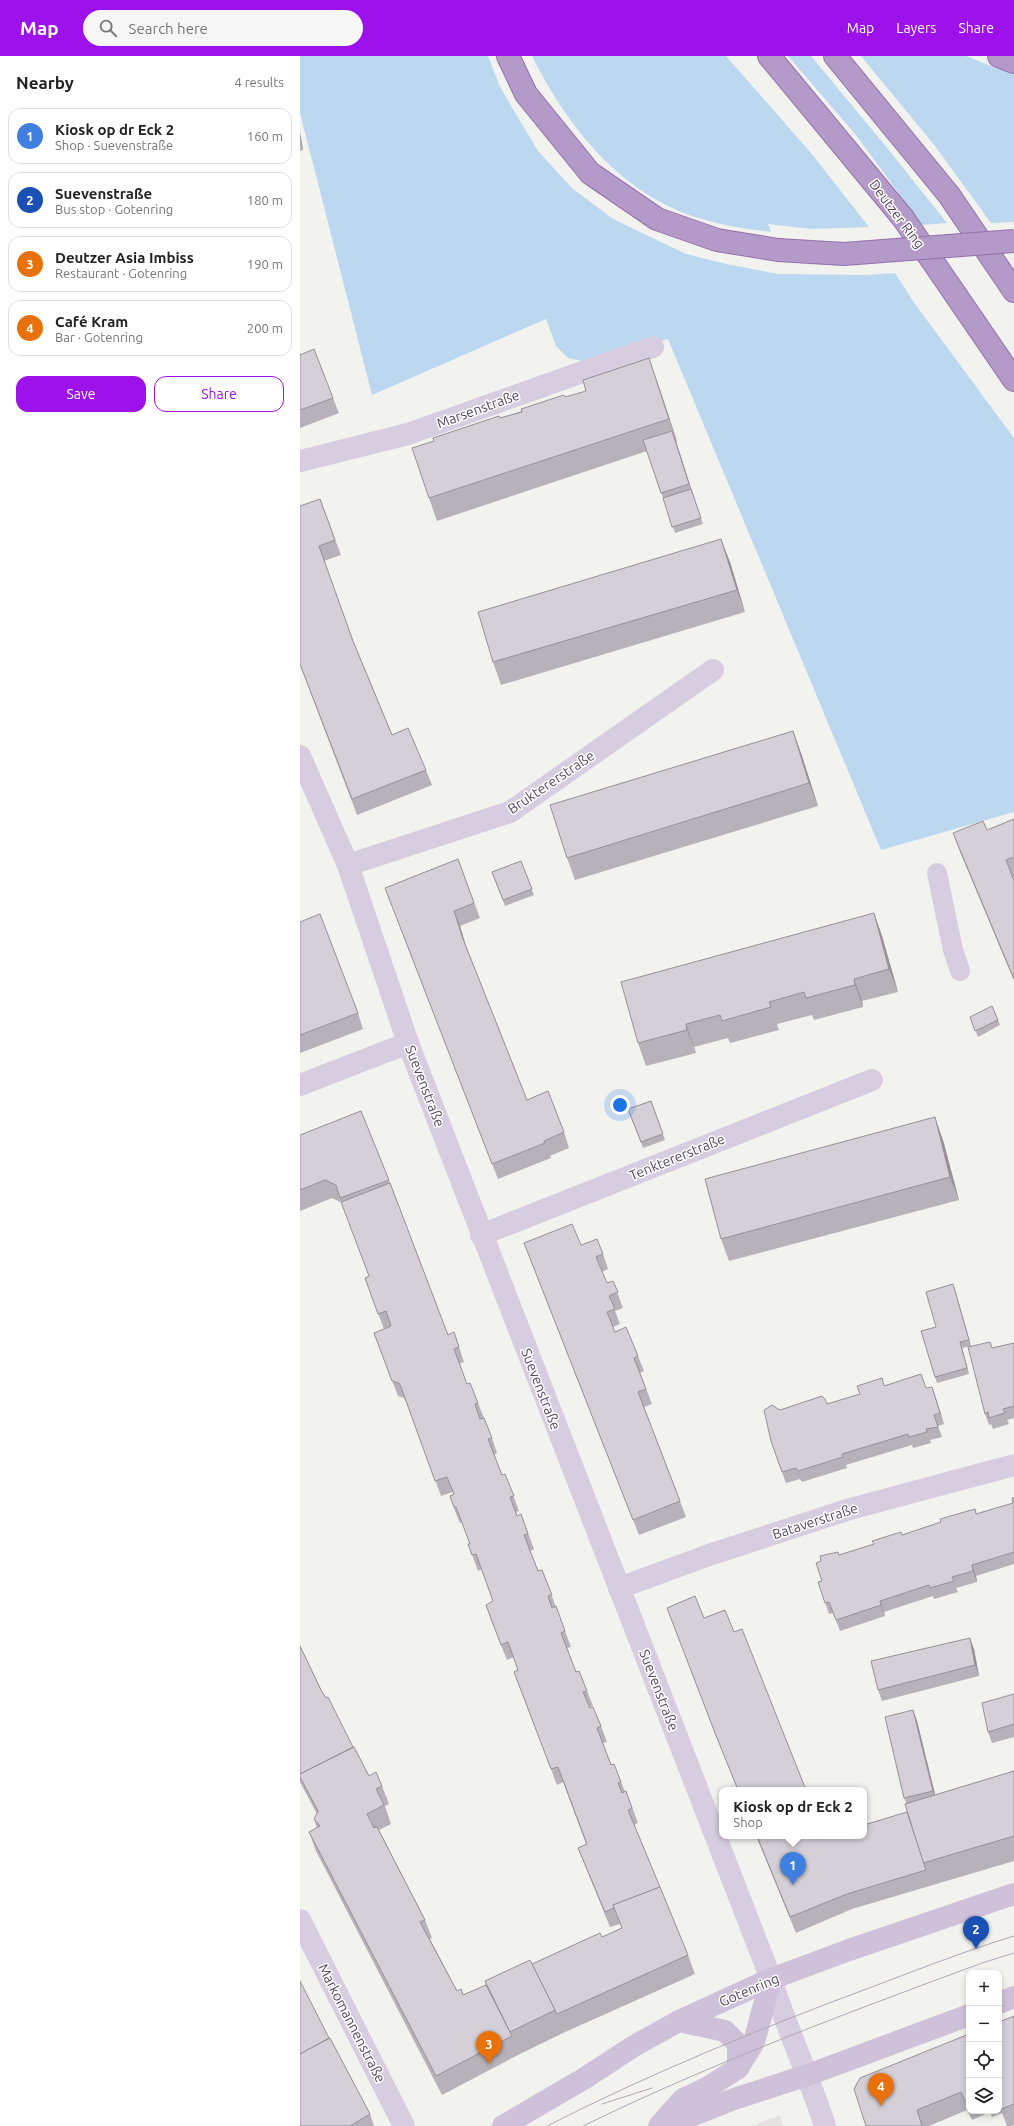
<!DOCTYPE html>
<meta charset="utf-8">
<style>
body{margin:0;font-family:Ubuntu,sans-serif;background:#f6f6f6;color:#222}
.controls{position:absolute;right:12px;bottom:12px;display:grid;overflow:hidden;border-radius:8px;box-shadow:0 2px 6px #0003}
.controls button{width:36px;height:36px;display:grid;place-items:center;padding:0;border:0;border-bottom:1px solid #e0e0e0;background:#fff;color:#222;font:20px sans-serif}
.you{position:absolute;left:320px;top:1049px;width:14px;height:14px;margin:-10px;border:3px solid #fff;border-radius:50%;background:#1a73e8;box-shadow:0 0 0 6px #1a73e833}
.badge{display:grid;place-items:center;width:26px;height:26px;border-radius:50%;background:#9d12ea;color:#fff;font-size:13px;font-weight:700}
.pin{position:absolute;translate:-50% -33px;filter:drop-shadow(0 1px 2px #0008)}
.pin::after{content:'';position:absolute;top:21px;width:14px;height:12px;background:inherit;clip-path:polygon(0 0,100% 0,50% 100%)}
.popup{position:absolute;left:419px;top:1731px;width:148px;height:52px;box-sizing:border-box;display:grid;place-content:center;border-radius:8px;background:#fff;filter:drop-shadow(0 1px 3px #0005);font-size:13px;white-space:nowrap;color:#767676}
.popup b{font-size:15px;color:#222}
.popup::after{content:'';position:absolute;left:50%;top:100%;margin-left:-8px;border:8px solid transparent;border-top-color:#fff}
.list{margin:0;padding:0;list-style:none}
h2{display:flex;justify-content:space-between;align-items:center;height:52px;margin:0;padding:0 16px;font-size:17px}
h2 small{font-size:13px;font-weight:400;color:#767676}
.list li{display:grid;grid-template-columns:26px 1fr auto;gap:12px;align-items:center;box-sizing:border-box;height:56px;margin:0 8px 8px;padding:0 8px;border:1px solid #e0e0e0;border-radius:12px}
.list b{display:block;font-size:15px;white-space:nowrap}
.list p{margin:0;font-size:13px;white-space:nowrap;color:#767676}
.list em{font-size:13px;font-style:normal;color:#767676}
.actions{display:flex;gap:8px;padding:12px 16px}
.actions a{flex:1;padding:9px 0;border:1px solid #9d12ea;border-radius:12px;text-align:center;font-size:14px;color:#9d12ea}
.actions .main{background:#9d12ea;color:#fff}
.icon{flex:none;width:22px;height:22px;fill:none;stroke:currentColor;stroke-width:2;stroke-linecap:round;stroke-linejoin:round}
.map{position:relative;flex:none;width:714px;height:2070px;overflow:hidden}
header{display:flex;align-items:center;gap:24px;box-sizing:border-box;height:56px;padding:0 20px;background:#9d12ea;color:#fff}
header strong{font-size:19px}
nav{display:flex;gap:22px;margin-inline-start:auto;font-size:14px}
.search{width:280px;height:36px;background:#f6f6f6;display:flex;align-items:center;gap:10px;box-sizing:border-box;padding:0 14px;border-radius:22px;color:#767676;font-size:15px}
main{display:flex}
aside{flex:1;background:#fff}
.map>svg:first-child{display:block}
</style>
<header>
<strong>Map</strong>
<div class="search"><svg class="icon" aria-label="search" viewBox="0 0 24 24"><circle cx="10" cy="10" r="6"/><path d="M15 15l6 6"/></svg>Search here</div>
<nav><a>Map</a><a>Layers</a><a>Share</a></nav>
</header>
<main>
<aside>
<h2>Nearby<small>4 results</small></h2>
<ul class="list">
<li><span class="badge" style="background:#3f7fe0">1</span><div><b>Kiosk op dr Eck 2</b><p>Shop · Suevenstraße</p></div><em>160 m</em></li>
<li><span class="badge" style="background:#1a4fb4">2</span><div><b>Suevenstraße</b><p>Bus stop · Gotenring</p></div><em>180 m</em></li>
<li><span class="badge" style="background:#e8710a">3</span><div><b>Deutzer Asia Imbiss</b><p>Restaurant · Gotenring</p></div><em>190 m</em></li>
<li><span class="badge" style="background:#e8710a">4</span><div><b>Café Kram</b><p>Bar · Gotenring</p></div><em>200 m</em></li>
</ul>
<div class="actions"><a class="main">Save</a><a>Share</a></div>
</aside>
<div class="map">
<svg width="714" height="2070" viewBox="0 0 714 2070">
<rect width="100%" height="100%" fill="#f2f2ef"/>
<path fill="#e4e3e1" d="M480 2059 483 2070H453Z"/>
<g fill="#bcd8f1">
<path d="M0 0H188L200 31 238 95 272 132 313 163 386 198 426 208 478 218 565 219 595 217 615 248 714 382V756L581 794 368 283 287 306 268 302 256 290 246 263 72 339 0 57Z"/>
<path d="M232 0H426L511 97 569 171 512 173 468 168 471 176C448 173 424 170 402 163 322 140 268 72 232 0Z"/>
<path d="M488 0H511L588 93 647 167 622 169 556 79Z"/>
<path d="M561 0H666L714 19V166L691 167 635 90Z"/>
</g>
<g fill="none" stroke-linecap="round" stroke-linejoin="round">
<defs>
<g id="trunk">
<path d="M208 0 226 38 290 117 357 163 417 184 478 194"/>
<path d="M469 0 603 162 714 324"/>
<path d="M535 0 649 139 714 235"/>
<path d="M699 0 714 6"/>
</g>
</defs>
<use href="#trunk" stroke="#9470ac" stroke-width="24"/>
<path stroke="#d7cde0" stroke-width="20" d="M637 817 653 894 660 915"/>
<g stroke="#d7cde0" stroke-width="22">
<path d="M0 405 108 378 353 291"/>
<path d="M0 700 48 809 108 987 471 1923C487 1973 509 2020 525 2070"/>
<path d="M48 809 210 756 413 614"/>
<path d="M0 1029 108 987"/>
<path d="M181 1179 572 1024"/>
<path d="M319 1532 409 1499 550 1453 714 1409"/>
<path d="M0 1864 104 2070"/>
</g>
<g stroke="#cfc1d9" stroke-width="22">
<path d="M699 1947 714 1941"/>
<path d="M379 1965 425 1975 438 1988V2012"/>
<path d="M203 2070 285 2022 334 1990 379 1965 471 1923 549 1894 714 1838"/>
<path d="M359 2070 383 2043 407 2032 438 2012 454 1986 471 1923"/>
<path d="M366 2070 434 2043 508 2019 669 1959"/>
</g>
<use href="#trunk" stroke="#b49ac8" stroke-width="22"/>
<g stroke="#afa8b3" stroke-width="1">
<path d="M302 2048 352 2032"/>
<path d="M247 2070C351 2017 459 1973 569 1932 617 1914 665 1895 714 1880"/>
<path d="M283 2070C412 2007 547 1957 682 1907L714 1897"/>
</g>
<defs>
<path id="trunk-bridge" d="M478 194 544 198 714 185"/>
</defs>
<use href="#trunk-bridge" stroke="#9470ac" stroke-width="24" stroke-linecap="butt"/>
<use href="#trunk-bridge" stroke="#b49ac8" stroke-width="22"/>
</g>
<g fill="#b7b2b9">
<path d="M0 77 3 94 0 95Z"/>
<path d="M0 297 33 342 39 357 0 372Z"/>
<path d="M357 325 377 385 376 386 403 468 375 477 347 395 137 465 129 442 200 362 265 341Z"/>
<path d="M20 443 41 499 24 505 53 586 92 679 126 714 132 729 57 759 0 609Z"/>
<path d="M430 506 445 556 201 629 193 606Z"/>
<path d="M493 675 501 697 518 750 275 824 267 802Z"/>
<path d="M714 763V822L713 823 714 825V925L660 796 653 777 687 774Z"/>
<path d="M158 803 180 862 160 870 167 893 227 1044 264 1076 269 1092 250 1100 251 1102 198 1123 85 832Z"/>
<path d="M221 805 234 839 205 850 192 816Z"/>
<path d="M574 857 582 880 598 936 562 945 563 951 514 964 512 959 477 968 479 974 430 987 428 982 394 991 396 997 346 1010 338 987Z"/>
<path d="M0 866 58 957 63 973 0 997Z"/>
<path d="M670 961 698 964 700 969 678 981Z"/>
<path d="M351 1045 365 1084 343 1092 328 1053Z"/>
<path d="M0 1079 89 1124 148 1279 154 1276 164 1306 159 1308 167 1328 178 1347 192 1382 197 1397 194 1399 202 1419 205 1418 219 1455 216 1456 217 1460 221 1458 234 1493 230 1495 238 1515 242 1514 271 1591 267 1592 276 1616 279 1615 293 1650 289 1651 301 1670 307 1686 303 1687 311 1709 314 1708 325 1736 326 1735 338 1767 334 1769 388 1899 395 1918 263 1977 218 1999 142 2039 16 1795 9 1776 17 1772 14 1763 17 1758 0 1726V1590L21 1634 69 1720 82 1730 89 1748 85 1750 91 1768 79 1774 125 1864 132 1882 130 1883 157 1935 163 1939 186 1929 185 1925 232 1908 302 1881 322 1872 320 1868 310 1871 284 1807 278 1792 286 1788 263 1726 257 1729 214 1616 218 1614 214 1601 207 1604 191 1564 186 1549 193 1545 182 1513 178 1515 168 1488H170L162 1466 160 1467 155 1455 150 1440 154 1438 153 1436 141 1440 106 1346 104 1342 98 1340 74 1277 91 1270 84 1273 65 1222 69 1220 42 1147 32 1142 0 1155Z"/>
<path d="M643 1084 659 1144 429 1205 421 1183Z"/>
<path d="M224 1187 281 1189 303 1198 308 1213 302 1216 307 1227 313 1225 323 1252 315 1255 320 1268 313 1271 315 1276 338 1300 344 1315 340 1317 352 1348 344 1351 386 1461 339 1479Z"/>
<path d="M655 1234 671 1290 662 1292 669 1318 637 1327 635 1321 636 1271Z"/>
<path d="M714 1287V1362L707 1364 709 1368 693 1373 691 1368 689 1369 685 1358 692 1292Z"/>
<path d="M584 1330 626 1332 632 1331 644 1368 638 1370 642 1381 630 1384 631 1387 613 1392 612 1389 546 1409 547 1412 502 1426 500 1423 486 1427 471 1385 480 1354 527 1348 560 1338Z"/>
<path d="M714 1442V1508L676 1520 677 1526 656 1532 658 1536 634 1543 633 1540 584 1556 585 1560 540 1575 533 1557 529 1558 518 1526 522 1525 539 1499 574 1488 601 1476 602 1479 641 1466 675 1453 676 1458 713 1447Z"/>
<path d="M404 1562 434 1576 506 1734H438L421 1692 373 1567Z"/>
<path d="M674 1593 679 1620 582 1645 578 1634Z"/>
<path d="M714 1638V1681L692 1687 688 1676Z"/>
<path d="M613 1654 617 1665 635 1739 714 1715V1805L552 1853 496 1877 456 1780H516L517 1783 607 1756V1748L604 1742Z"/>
<path d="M714 1960V2069L712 2070H707L702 2057 692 2061 690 2056 672 2064 667 2054 629 2070H566L669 1978V2055H699V1966Z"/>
<path d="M70 2058 74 2070H0Z"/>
</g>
<g fill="#959196">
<path d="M0 77 3 94 1 88 0 82Z"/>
<path d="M349 302 357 325 377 385 369 363Z"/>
<path d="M372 375 376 385 393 439 389 428Z"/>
<path d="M421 483 430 506 445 556 437 534Z"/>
<path d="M493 675 501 697 518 750 509 727Z"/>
<path d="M154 855 160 870 168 898 163 883Z"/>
<path d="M574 857 582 880 598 936 589 913Z"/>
<path d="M554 923 562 945 563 951 555 929Z"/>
<path d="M386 968 394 991 396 997 387 974Z"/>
<path d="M635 1061 643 1084 659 1144 650 1121Z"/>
<path d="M653 1228 655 1234 671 1290 669 1284Z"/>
<path d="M660 1286 662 1292 669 1318 667 1312Z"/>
<path d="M632 1331 636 1342 644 1368 640 1357Z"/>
<path d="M672 1509 676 1520 677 1526 673 1515Z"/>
<path d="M580 1545 584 1556 585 1560 581 1549Z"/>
<path d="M670 1582 674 1593 679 1620 675 1609Z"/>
<path d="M613 1654 617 1665 637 1746 633 1735Z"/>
</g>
<g fill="#d5cfd7" stroke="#959196">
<path d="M14 293 33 342 0 354V298V299Z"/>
<path d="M349 302 369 363 129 442 112 392 134 385 133 382 199 360 200 362 222 356 221 353 264 339 265 341 286 335 283 324Z"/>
<path d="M372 375 389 428 361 437 343 384Z"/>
<path d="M391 433 401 462 372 471 363 442Z"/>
<path d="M20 443 35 484 19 490 53 585 92 679 108 672 126 714 52 743 0 608V450Z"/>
<path d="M421 483 437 534 193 606 178 556Z"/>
<path d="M493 675 509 727 267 802 250 749Z"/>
<path d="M714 763V801L706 804 714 825V923L653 777 683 765 687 774Z"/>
<path d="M158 803 174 847 154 855 163 883 227 1044 248 1035 264 1076 244 1085 245 1087 192 1108 85 832Z"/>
<path d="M221 805 232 833 203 844 192 816Z"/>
<path d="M574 857 589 913 554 923 555 929 506 942 504 936 469 946 471 951 422 965 420 959 386 968 387 974 338 987 321 926Z"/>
<path d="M20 858 58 957 0 979V866Z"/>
<path d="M692 950 698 964 675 975 670 961Z"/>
<path d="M351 1045 363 1078 341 1086 328 1053Z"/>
<path d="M61 1055 89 1124 40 1142 36 1129 25 1124 0 1134V1079Z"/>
<path d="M635 1061 650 1121 421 1183 405 1123Z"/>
<path d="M90 1127 148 1279 154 1276 159 1291 154 1293 167 1328 170 1327 178 1347 175 1348 180 1363 184 1362 192 1382 188 1383 202 1419 205 1418 214 1440 210 1441 217 1460 221 1458 228 1478 224 1479 238 1515 242 1514 252 1539 248 1540 252 1552 256 1550 265 1575 261 1577 276 1616 279 1615 287 1635 283 1636 290 1652 293 1651 301 1670 297 1672 311 1709 314 1708 321 1726 318 1727 322 1737 326 1735 332 1752 328 1754 360 1831 313 1849 314 1852 305 1856 278 1792 287 1788 258 1711 251 1713 214 1616 218 1614 208 1586 201 1589 186 1549 193 1545 176 1498 172 1499 168 1488H170L156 1451H154L150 1440 154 1438 147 1421 135 1425 101 1331 99 1327 92 1325 74 1277 91 1270 86 1255 78 1258 65 1222 69 1220 41 1146Z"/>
<path d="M272 1168 281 1189 297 1183 303 1198 296 1201 307 1227 313 1225 318 1236 309 1240 315 1253 307 1256 315 1276 326 1271 338 1300 334 1302 346 1333 338 1336 380 1445 333 1464 224 1187Z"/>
<path d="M653 1228 669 1284 660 1286 667 1312 635 1321 621 1275 636 1271 626 1236Z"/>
<path d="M690 1286 692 1292 714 1287V1350L703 1353 705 1357 689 1362 688 1356 685 1358 668 1291Z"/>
<path d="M621 1318 626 1332 632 1331 640 1357 634 1359 638 1371 626 1373 627 1376 609 1381 608 1378 542 1398 543 1401 498 1415 496 1412 482 1416 471 1385 464 1354 472 1349 480 1354 522 1340 525 1343 527 1348 560 1338 557 1330 582 1322 584 1330Z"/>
<path d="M712 1442H714V1496L672 1509 673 1515 652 1521 654 1525 630 1532 629 1529 580 1545 581 1549 536 1564 529 1546 525 1547 518 1526 522 1525 516 1507 521 1505 520 1500 538 1496 539 1499 574 1488 572 1485 601 1476 602 1479 641 1466 640 1463 675 1453 676 1458 713 1447Z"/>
<path d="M395 1540 404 1562 425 1554 434 1576 442 1573 506 1734H438L415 1677 367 1552Z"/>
<path d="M670 1582 675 1609 578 1634 571 1605Z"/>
<path d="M0 1590 21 1634 26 1642 28 1641 53 1691 0 1718Z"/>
<path d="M714 1638V1668L688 1676 682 1647Z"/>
<path d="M613 1654 633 1735 604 1742 585 1661Z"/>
<path d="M54 1691 69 1720 76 1716 82 1730 76 1733 84 1749 67 1758 74 1772 77 1771 125 1864 120 1866 157 1935 161 1933 163 1939 186 1929 212 1980 136 2020 9 1776 20 1770 14 1763 18 1755 0 1721V1718Z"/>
<path d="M714 1715V1780L623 1807 605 1748Z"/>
<path d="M607 1756 626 1814 547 1838 490 1861 457 1780H516L517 1783 526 1780H564V1769Z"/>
<path d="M360 1831 388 1899 257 1958 232 1908 300 1877 302 1881 322 1872 313 1849Z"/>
<path d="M230 1904 255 1954 210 1976 185 1925Z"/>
<path d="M0 1925 29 1982 0 1998Z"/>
<path d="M714 1960V2048L701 2053 699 2048V1966Z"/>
<path d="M669 1978V2043L665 2045 661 2036 617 2054 622 2070H566L554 2033 560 2022Z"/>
<path d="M30 1982 70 2058 50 2070H0V1998Z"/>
</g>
<g text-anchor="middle" stroke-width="3" stroke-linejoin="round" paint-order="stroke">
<g font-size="14" fill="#53465e" stroke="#fff">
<text transform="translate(597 158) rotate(53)" y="5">Deutzer Ring</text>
<text transform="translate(178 353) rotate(-20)" y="5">Marsenstraße</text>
<text transform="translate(251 726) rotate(-34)" y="5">Bruktererstraße</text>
<text transform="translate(125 1030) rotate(69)" y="5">Suevenstraße</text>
<text transform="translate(377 1101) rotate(-22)" y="5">Tenktererstraße</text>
<text transform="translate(241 1333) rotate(69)" y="5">Suevenstraße</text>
<text transform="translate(515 1465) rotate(-18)" y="5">Bataverstraße</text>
<text transform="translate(359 1634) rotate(69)" y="5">Suevenstraße</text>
<text transform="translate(449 1934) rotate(-23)" y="5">Gotenring</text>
<text transform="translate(52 1967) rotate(63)" y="5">Markomannenstraße</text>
</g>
</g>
</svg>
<div class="controls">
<button>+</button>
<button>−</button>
<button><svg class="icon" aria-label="locate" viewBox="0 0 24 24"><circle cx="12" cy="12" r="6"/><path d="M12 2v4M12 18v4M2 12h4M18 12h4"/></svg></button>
<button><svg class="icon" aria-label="layers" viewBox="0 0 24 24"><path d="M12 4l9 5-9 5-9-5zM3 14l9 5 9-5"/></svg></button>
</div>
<div class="you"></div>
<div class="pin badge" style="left:493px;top:1829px;background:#3f7fe0">1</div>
<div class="popup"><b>Kiosk op dr Eck 2</b>Shop</div>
<div class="pin badge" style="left:676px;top:1893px;background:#1a4fb4">2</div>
<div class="pin badge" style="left:189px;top:2008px;background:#e8710a">3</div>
<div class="pin badge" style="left:581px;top:2050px;background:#e8710a">4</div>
</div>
</main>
